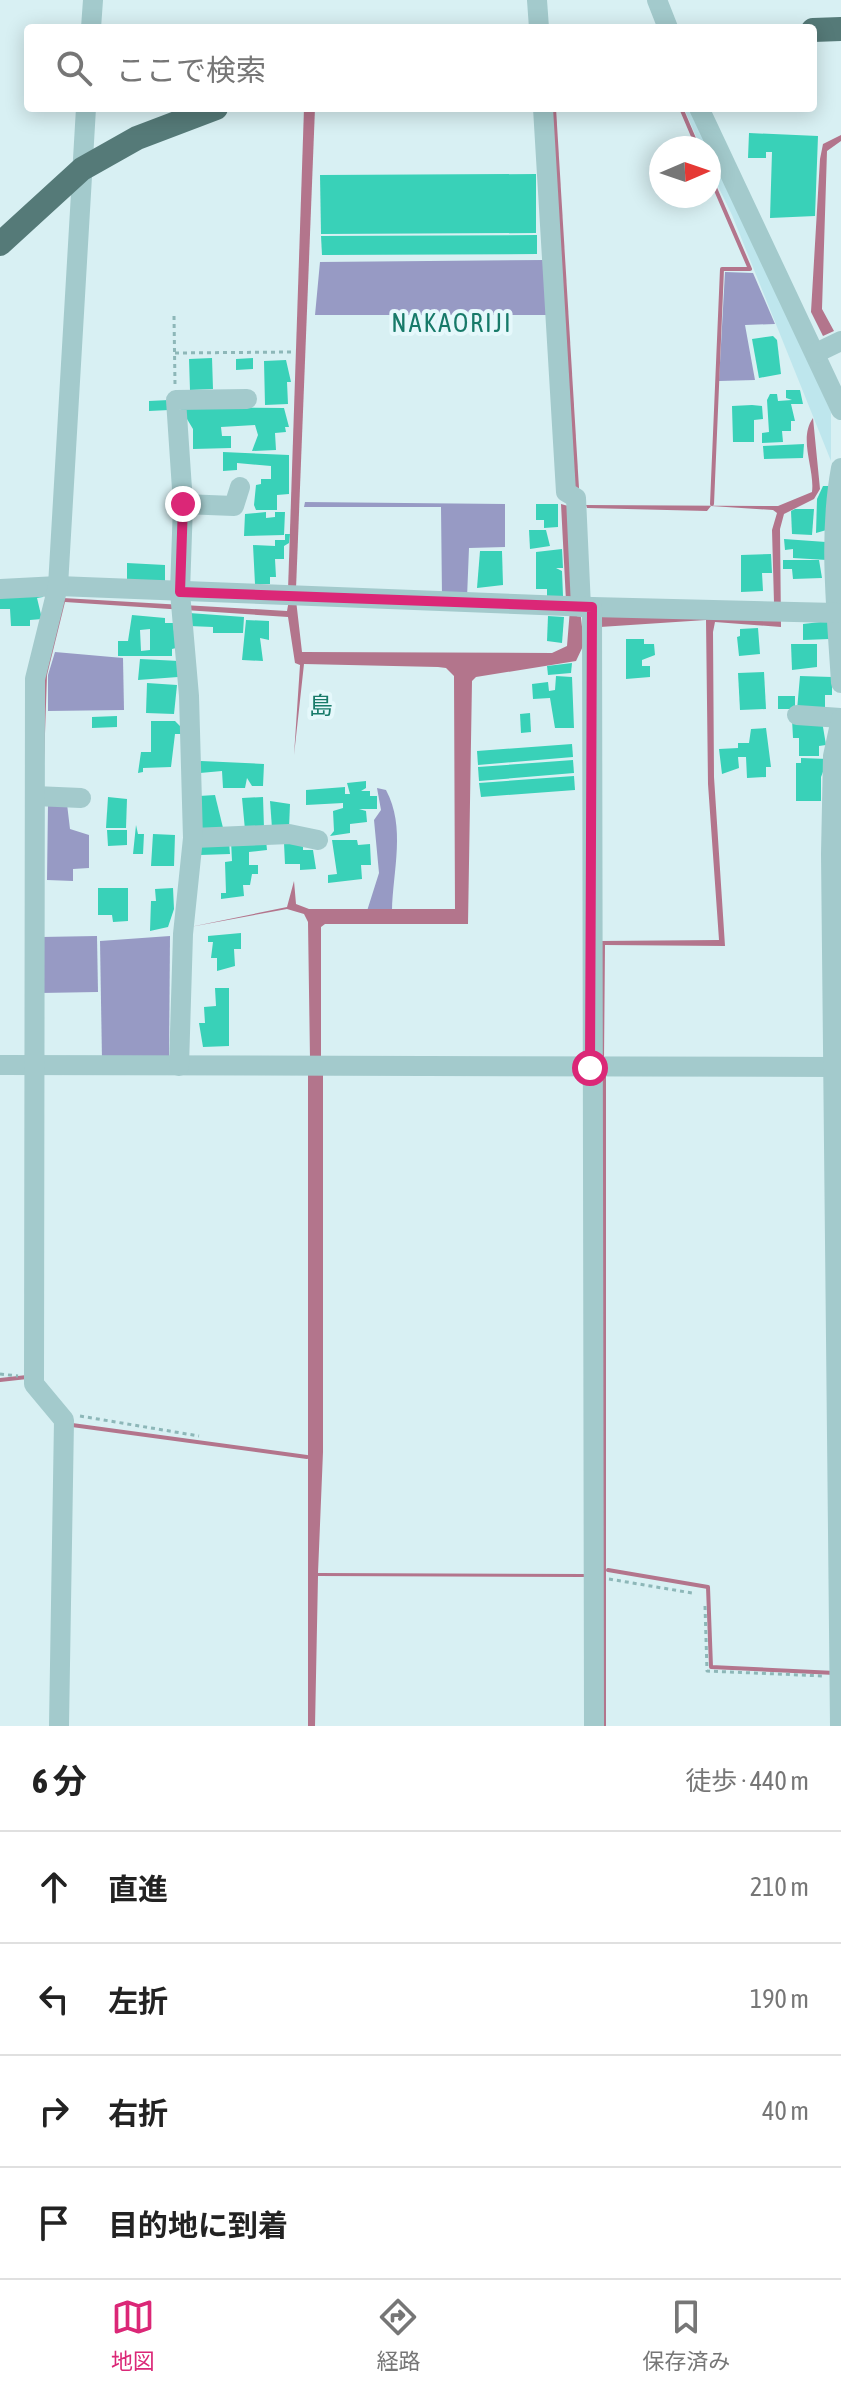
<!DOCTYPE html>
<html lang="ja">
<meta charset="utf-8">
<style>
body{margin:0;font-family:"Asap Condensed","Noto Sans JP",sans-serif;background:#f6f6f6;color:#222}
.compass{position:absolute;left:649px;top:136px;width:72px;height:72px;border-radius:50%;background:#fff;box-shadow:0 4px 20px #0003;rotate:88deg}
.stop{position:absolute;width:24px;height:24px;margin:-18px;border:6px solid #db2777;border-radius:50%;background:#fff}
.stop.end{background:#db2777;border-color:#fff;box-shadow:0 2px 8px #0008}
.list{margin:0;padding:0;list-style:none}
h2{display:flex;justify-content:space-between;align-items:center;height:104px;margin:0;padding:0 32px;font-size:34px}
h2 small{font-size:26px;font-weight:400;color:#767676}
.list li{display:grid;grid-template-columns:52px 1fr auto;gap:24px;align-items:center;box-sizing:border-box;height:112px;padding:0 32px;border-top:2px solid #e0e0e0}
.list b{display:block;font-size:30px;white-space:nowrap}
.list em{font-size:26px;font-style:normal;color:#767676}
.icon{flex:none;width:44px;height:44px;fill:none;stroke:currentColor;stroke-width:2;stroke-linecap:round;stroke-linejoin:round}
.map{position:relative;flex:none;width:841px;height:1726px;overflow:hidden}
.search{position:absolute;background:#fff;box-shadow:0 4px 20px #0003;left:24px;right:24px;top:24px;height:88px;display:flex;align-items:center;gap:20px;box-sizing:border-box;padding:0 28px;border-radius:8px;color:#767676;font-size:30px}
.sheet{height:552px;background:#fff}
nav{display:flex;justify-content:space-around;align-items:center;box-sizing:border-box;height:112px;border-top:2px solid #e0e0e0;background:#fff;font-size:22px;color:#767676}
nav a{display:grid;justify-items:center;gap:4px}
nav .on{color:#db2777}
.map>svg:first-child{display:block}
</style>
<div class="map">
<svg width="841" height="1726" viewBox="0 0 841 1726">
<rect width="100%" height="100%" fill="#d8f0f3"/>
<g fill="#979ac4">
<path d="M546 260 549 315H315L320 262Z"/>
<path d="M725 272 753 273 775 324 745 325 755 380 719 381Z"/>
<path d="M305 502 505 504V547L469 548 467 598 442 596 441 507H304Z"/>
<path d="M55 652 123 658 124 710 48 711V675Z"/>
<path d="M377 788 386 790C406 827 393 870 392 911H367L379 873 374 820 381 810Z"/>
<path d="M48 804H67L70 829 89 835V868L73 869V881L47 880Z"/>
<path d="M97 936 98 992 40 993 41 937Z"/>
<path d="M170 936 169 1061 102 1060 100 941Z"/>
</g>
<path fill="#bee6ed" d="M684 108H695L831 412V461L732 215 709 168V148H701Z"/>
<g fill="#b3758c">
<path d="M304 108H315L296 589 288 590Z"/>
<path d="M552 108H556L579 488H575Z"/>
<path d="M841 135V141L827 151 822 309 834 331 823 336 811 312 820 159 823 144Z"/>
<path d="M813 418 820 489 814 499 784 514 780 529 781 627 715 622 713 632 714 777 725 946 605 945 604 1059H599L600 941 719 940 708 784 706 620 600 627 602 616 774 603 772 530 777 513 773 510 711 506 707 511 587 508 586 505 778 506 812 492C815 469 798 439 813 418Z"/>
<path d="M561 504 568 506 584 644 576 661 476 677 472 681 468 924H325L321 927V1058L310 1059 308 922 304 914 287 909 190 927 287 907 294 881 296 904 309 909H455L454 676 446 668 438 667 304 664 294 755 300 665 295 663 288 617 65 602 47 675 43 792 45 674 63 598 287 611 289 600H296L302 652 552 653 567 646 570 609 566 601Z"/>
<path d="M308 1074H323V1452L318 1573 584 1574V1577L318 1576 315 1726H308Z"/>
<path d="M601 1075H606V1726H603Z"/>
</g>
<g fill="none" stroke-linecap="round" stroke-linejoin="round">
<g stroke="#b3758c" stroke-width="4">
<path d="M681 108 698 148"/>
<path d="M709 174 750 269H722L712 504"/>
<path d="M0 1380 27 1377"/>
<path d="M72 1425 307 1457"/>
<path d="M608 1570 708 1587 711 1667 835 1673"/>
</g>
</g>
<g fill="#39d1b8" fill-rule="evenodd">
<path d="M749 133 818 136 815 216 770 218 772 152H766V158H748Z"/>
<path d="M536 174V233L321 234 320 175Z"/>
<path d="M537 235V254L322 255 321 236Z"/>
<path d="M773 336 777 340 781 374 759 378 752 339Z"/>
<path d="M212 358 213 389 190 390 189 359Z"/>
<path d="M253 358V369L236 370V359Z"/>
<path d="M286 360 291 382H287L288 404 265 405 264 361Z"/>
<path d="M786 390H800L803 404H791L795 421H791V431H782L783 442 762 443V433L769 432 767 400 770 394H777L778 401 792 400 786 398Z"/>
<path d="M169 400V410L149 411V401Z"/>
<path d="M752 405 762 406 763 419 754 420V442H733L732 406Z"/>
<path d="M181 407 284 408 289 427H285L286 432 275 433 276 450 252 451 258 435 255 425 221 427 222 436H231V448L193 449V429L187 419H182Z"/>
<path d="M804 444 803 458 764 459 763 446Z"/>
<path d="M223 452 289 455V494L277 495V510H256L254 505 256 485 261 484V479H271V466L237 463V470L223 471Z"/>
<path d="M823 486H832L830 529 816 533 817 499Z"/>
<path d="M536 504H558V527L544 528V520H536Z"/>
<path d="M795 509H814L812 535 792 534 791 511Z"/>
<path d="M266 512V518L275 517V512H285L284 535 244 536 245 514Z"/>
<path d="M529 530H546L550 546 530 549Z"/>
<path d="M285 534H290L289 543 284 546V559H275L276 577H270V584H255L253 545 275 546V540H285Z"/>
<path d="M784 539 826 542 827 560 793 558V549L785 550Z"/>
<path d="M562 549 563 568H556L562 571 563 596 547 597V589H536V552Z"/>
<path d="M480 551H502L503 585 477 588Z"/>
<path d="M771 554 772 573H762L763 591 741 592V555Z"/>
<path d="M783 560H819L822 578 793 579 792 569H783Z"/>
<path d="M127 563 165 565V582L127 581Z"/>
<path d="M42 594 43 597 37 598 42 619 30 620V626H11L10 609H0V595Z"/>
<path d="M189 613 244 617 243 633H213V627L189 626Z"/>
<path d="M132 615 165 618V623H173L176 648 172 649V656H118V641H128ZM150 629V650L141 651 140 630Z"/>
<path d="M548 616 564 617 562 643 547 641Z"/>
<path d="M246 620 269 621V640L260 638 263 661 242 660Z"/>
<path d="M829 621V639L803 640V624Z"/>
<path d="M758 628 760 654 739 656 737 637 740 636V629Z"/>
<path d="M626 639H644V644H654L655 655 642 660V666H650V677L626 679Z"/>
<path d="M791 644H817V667L792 670Z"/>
<path d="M140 659 179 661 178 677 138 680Z"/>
<path d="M572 663 571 673 548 675 547 666Z"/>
<path d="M764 672 766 709 740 710 738 673Z"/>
<path d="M556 676 572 677 574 728H555L550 698 533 699 532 684 548 682 549 691 555 690Z"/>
<path d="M800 676 832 677V695H825V710H797Z"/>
<path d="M147 683 177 685 174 714 146 713Z"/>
<rect x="778" y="696" width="17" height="13"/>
<path d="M530 713 531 732 521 733 520 714Z"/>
<path d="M117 716V727L92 728V717Z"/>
<path d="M792 719 822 721 826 745 819 746V756H799V738H793Z"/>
<path d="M151 721H175L182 728 181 734H175L171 767 143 768V772L138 773 141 752H151Z"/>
<path d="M766 728 771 767H766V777L747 778 746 757H738L739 768 722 774 719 749 738 748V743H749L751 729Z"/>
<path d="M572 744 573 757 478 765 477 751Z"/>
<path d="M801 758 828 759 821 777V801H796V763H801Z"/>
<path d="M573 760 574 773 479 781 478 767Z"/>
<path d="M201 761 264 764 263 786H252L247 778 245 788H223L222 771 200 773 197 764Z"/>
<path d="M574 776 575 790 481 797 479 783Z"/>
<path d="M366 781V788L361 791H370V796H377V809H359L366 811 367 822 350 824V833L330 836 334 831 333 811 343 808V803L306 805V790L345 787V794H350L347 783Z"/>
<path d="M215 795 224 832 200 833 199 796Z"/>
<path d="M108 797 127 799 126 828H106Z"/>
<path d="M263 797 264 829 245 830 242 798Z"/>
<path d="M270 801 290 804 289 828H272Z"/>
<path d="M136 825 138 834H144L143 854H133Z"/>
<path d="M107 830H127V845L108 846Z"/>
<path d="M153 834 175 835 174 866H151Z"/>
<path d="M266 840 267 850 249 852V865H258V874H252L250 885H243L244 896 221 899V893H226L225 862 232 861 231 841Z"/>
<path d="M303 840V850H313L316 869 300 870V864H285L284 843Z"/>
<path d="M332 840H357L358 845 370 844 371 865H361L362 879 328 883V875L337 874Z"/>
<path d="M229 842 230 854 200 855V843Z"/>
<path d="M98 888H128V921L113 922 112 915H98Z"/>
<path d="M173 888 174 909 168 927 150 931 151 901H156L155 889Z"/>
<path d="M241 933V949H234L235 966 217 971V958H211L213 942H208V936Z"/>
<path d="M215 988H229V1046L203 1047 199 1023H205L204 1007 216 1006Z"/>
</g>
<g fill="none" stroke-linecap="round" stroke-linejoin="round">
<g stroke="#8db7b8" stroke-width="3" stroke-dasharray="4 4" stroke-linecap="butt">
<path d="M174 316 175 384"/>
<path d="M175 353 292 352"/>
<path d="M0 1374 18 1376"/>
<path d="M80 1416 199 1436"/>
<path d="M609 1579 692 1593"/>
<path d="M705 1606 707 1671 824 1676"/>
</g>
<g stroke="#a3cacc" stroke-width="20">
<path d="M537 0 539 28"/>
<path d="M657 0 668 28"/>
<path d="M91 28 93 0"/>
<path d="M543 108 566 492 576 498 581 607"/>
<path d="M699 108 841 410"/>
<path d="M816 353 841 341"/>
<path d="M841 468C828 538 837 612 841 683"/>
<path d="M183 504 234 506 240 487"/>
<path d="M0 589 58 586 592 607 837 613"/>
<path d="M592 607 594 1726"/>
<path d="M797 715 841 718"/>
<path d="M35 796 81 798"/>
<path d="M193 838 289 834 318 840"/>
<path d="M0 1065 834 1067"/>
<path d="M179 1066 183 934 193 838 189 696 180 592 183 504 176 400 247 399"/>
<path d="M59 1726 64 1420 34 1384 35 679 58 586 86 108"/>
<path d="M840 1726 831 854 833 756 841 719"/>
</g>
<g stroke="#557a78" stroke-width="24">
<path d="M813 30 841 29"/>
<path d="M0 244 82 169 137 138 216 108"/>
</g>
</g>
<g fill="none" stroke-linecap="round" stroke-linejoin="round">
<path stroke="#db2777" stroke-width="10" d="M183 504 180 592 592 607 590 1068"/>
</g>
<g text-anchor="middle" stroke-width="8" stroke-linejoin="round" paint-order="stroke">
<g font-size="24" fill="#177a69" stroke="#e5f8fb">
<text x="321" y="714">島</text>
</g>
<g font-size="26" letter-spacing="2" fill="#177a69" stroke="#e5f8fb">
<text x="452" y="332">NAKAORIJI</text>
</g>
</g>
</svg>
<svg class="compass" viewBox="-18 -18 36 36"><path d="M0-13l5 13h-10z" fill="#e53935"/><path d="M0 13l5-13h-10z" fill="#767676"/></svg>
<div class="stop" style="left:590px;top:1068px"></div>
<div class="stop end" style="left:183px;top:504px"></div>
<div class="search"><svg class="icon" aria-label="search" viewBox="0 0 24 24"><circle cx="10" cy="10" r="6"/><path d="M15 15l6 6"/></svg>ここで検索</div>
</div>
<section class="sheet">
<h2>6 分<small>徒歩 · 440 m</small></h2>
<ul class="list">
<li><svg class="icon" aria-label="ahead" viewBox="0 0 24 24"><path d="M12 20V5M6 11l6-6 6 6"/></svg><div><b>直進</b></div><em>210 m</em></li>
<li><svg class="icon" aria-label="left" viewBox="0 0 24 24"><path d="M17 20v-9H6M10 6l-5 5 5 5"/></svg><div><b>左折</b></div><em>190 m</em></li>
<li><svg class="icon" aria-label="right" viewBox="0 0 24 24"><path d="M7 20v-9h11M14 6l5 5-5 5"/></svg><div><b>右折</b></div><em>40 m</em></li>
<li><svg class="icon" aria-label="arrive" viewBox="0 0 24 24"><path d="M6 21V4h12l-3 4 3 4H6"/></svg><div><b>目的地に到着</b></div></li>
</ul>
</section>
<nav>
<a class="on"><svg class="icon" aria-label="map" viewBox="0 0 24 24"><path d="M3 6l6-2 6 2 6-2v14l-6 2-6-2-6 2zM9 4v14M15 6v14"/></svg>地図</a>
<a><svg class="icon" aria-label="directions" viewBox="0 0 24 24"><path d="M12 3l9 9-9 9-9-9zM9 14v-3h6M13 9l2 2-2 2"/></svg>経路</a>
<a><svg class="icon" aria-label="saved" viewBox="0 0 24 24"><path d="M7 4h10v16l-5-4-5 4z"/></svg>保存済み</a>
</nav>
